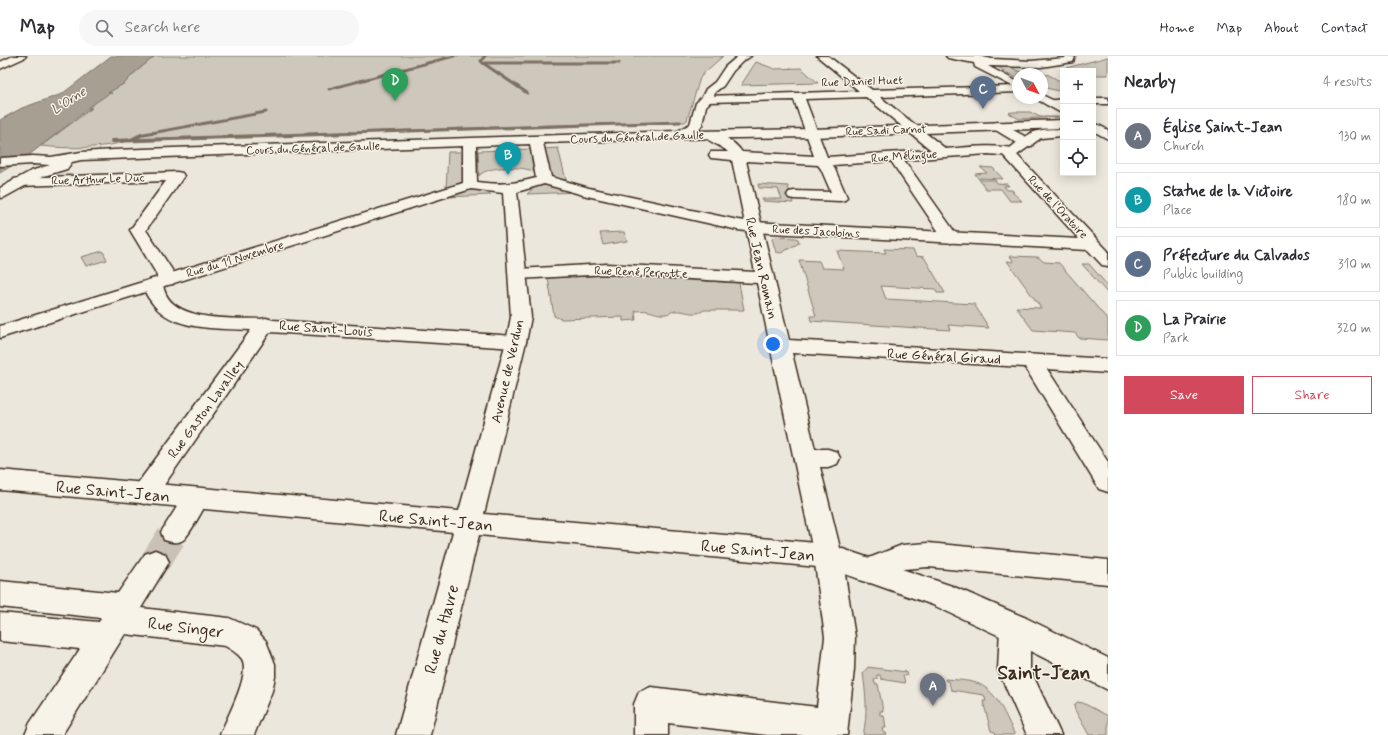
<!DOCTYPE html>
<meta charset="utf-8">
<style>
body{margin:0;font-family:Mynerve,sans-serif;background:#f7f7f7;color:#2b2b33}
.controls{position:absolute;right:12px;top:12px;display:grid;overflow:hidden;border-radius:0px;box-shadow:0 2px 10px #0003}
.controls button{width:36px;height:36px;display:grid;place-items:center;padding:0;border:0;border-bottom:1px solid #e1e1e2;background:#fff;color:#2b2b33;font:20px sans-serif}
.compass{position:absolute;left:1012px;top:12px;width:36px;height:36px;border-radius:50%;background:#fff;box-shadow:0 2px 10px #0003;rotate:131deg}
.you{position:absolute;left:773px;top:288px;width:14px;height:14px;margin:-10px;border:3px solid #fff;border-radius:50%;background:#1a73e8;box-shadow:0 0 0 6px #1a73e833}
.badge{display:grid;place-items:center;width:26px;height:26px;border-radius:50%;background:#d1495b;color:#fff;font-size:13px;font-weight:700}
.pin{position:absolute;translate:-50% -33px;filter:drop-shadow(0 1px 2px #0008)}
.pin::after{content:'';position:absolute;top:21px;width:14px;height:12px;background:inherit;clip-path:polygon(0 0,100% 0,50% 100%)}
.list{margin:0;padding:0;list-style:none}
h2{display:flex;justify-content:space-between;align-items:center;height:52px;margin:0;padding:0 16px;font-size:17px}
h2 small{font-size:13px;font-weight:400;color:#7c7c81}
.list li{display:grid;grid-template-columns:26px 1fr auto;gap:12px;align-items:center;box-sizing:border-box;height:56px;margin:0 8px 8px;padding:0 8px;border:1px solid #e1e1e2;border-radius:0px}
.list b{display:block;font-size:15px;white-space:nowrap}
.list p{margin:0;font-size:13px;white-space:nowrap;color:#7c7c81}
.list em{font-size:13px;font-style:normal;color:#7c7c81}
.actions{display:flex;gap:8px;padding:12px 16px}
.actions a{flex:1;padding:9px 0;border:1px solid #d1495b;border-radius:0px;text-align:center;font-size:14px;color:#d1495b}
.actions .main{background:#d1495b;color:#fff}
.icon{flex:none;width:22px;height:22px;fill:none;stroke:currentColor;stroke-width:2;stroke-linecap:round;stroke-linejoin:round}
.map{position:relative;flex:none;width:1108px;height:679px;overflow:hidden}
header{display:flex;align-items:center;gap:24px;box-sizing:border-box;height:56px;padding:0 20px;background:#fff;border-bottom:1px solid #e1e1e2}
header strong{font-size:19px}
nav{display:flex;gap:22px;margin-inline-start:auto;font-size:14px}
.search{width:280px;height:36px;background:#f7f7f7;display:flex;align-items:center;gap:10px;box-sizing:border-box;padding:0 14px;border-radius:22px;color:#7c7c81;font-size:15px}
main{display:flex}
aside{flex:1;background:#fff}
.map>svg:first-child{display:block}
</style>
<header>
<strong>Map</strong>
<div class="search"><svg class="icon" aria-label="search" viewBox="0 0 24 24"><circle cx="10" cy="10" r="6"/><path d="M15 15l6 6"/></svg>Search here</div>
<nav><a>Home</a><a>Map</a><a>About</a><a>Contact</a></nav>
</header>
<main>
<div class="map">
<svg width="1108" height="679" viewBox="0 0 1108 679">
<rect width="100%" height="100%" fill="#ece7dc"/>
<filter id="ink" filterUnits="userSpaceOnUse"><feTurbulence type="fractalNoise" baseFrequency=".025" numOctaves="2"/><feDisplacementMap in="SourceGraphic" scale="8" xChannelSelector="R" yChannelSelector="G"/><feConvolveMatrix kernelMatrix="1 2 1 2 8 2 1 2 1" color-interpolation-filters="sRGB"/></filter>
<g filter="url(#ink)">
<g fill="#cec8bc" stroke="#84796d">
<path d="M155 0H723L705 16 700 22 687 64 685 66 548 69 130 84C104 93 68 93 41 90L91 53 87 52 115 32 125 27 132 19Z"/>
<path d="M1108 1V19H1093V15H1064L1062 13Z"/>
<path d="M756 6 775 13 801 12 818 27 741 29Z"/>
<path d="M996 10 1019 11 1012 12 1018 15 1033 18H1018V23Z"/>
<path d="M1042 18 1049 19 1063 27V36L1042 31Z"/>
<path d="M1012 56H1030L1040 61H1061L1019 63 1009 57Z"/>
<path d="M558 92 567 128 549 123 542 93Z"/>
<path d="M531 93 535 116C524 110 487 109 479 120L478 95Z"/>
<path d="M448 96H464V127L446 134Z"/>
<path d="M980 111 993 112 1003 123 980 122 981 124H995L997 127 1007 128 1009 130H1004L1007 134H1012L1014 136H1012L1022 145H1010L1001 133H986L975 118 987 117Z"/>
<path d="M758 128 788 130 793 147 763 145 762 143H782L778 133 759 132Z"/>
<path d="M542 129H550L579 136 527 138 535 131Z"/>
<path d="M469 133 481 134 491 139 447 141 445 140Z"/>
<path d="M624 176 627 185 603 189 600 177Z"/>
<path d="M774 181 796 182 798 183 799 187 781 197 776 196 772 183Z"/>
<path d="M884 193 913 194 916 200 924 201 945 237H937L935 233 881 230 886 243 974 248 989 272 948 269 950 274 811 265 810 260H816L799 204 819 205 822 212 844 213 837 195 886 197Z"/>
<path d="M103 195 107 204 86 210 81 201Z"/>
<path d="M1010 200 1038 201 1044 206 1059 207 1108 264V284L1079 282 1075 277 1033 274 1016 251 1041 252 1007 205 1014 206Z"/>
<path d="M1082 208H1089L1108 230V238Z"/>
<path d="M610 219 739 227 744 254H704C696 260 689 256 680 255 674 254 671 257 666 258 659 259 654 256 648 255 644 254 639 255 635 255L636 264 623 265V261L561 263 554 260 548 222Z"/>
<path d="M868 611 906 616 907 620 903 619 905 627 881 623 880 619H877V623L874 624 875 628H878L883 655H880V659H884L886 672H882L883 676 886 677 887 679H863C868 658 866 639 863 617Z"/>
<path d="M945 623C956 624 969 624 979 628 998 636 1006 662 1015 679H996L995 676 991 675 983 645H986L984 639 951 634 949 626 946 625Z"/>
<path d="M1077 646 1083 647 1108 660V679H1089L1075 654 1074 650Z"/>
</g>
<path fill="#a89f93" stroke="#7c7064" d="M111 0H155L132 19 125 27 108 37H112L108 38 88 52H92L86 55 29 99 0 117V64L22 52 62 38Z"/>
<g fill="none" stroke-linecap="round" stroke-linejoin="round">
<g stroke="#7c7064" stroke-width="3">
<path d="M485 0 481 5 483 7 527 37"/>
<path d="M485 7H619"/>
<path d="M329 33 454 0"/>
<path d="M146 78 266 56"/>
<path d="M320 78 680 66"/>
</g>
<g stroke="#7c7064" stroke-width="4">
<path d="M131 84 141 79 152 77"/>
<path d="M112 85 350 77"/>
</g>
<path stroke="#c9c1b6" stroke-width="30" stroke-dasharray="30 15" stroke-linecap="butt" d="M155 506 174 476"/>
<defs>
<g id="street">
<path d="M13 0H26L24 2 0 13V6Z"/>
<path d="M817 0H828L872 34 1018 30V36L880 41 946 93C969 91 994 88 1017 93L1019 96 1017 99 1012 100 988 98 904 104 959 182 957 185 951 187 945 185 891 105 833 109 847 141 845 144 840 145 794 143 789 142 787 139 789 136 794 135 831 136 821 113 818 109 746 105 789 284 1108 303V317L1047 313 1108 406V436L1099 433 1025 311 792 297 815 393H828L837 396 840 402 837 408 828 411H820L842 500 855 581 854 613 847 679H767L668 667V679H634V648L639 636 651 631 817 651 825 581 814 500 757 227 607 218 518 223 512 222 509 218 512 214 518 213 607 208 755 216 732 104 711 102 709 99 711 96H728C721 89 708 86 703 79L705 76C717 73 735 86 742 96L814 100 794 44 707 46 703 45 701 43 703 41 707 40 859 35ZM866 41 931 94 827 101 805 43Z"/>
<rect x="1093" y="42" width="15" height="6"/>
<path d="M1063 43V49H1047L1045 47 1047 45Z"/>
<path d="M998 66 1032 84 1033 87 1032 90H1022L994 73 992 70 994 67Z"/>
<path d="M177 116 182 117 184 120 146 174 174 217 176 224 173 228 167 229 163 228C167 267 233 262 261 263L266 262 273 264 516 280 523 282 526 286 523 290 516 292 270 276 153 445 144 448 135 445 131 438 135 431 251 274C218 272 170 276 150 244 145 238 143 231 148 224L154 223 158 224 156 217 130 174 166 125 19 130 14 129 12 126 14 123 19 122Z"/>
<path d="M196 432 205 435 209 442C205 450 189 480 183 484 177 488 171 486 164 484L161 476 187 435Z"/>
<path d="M928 487 1108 504V528L928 511 904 513 869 527 859 524 855 515 859 506 902 489Z"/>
<path d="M155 494 165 498 169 506 141 552 229 562 256 574 266 585 275 608V621L272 635 254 679H220C226 663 251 619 242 603 237 597 231 593 225 590L125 578 62 679H25L30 667 80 593 0 585V557L99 566 101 562 0 551V525L118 537 145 498Z"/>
<path d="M1015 558 1026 562 1030 572V613L1061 679H1027L998 614 1000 572 1004 562Z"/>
</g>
<g id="secondary">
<path d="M738 0H751L742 6 733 15 723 30 715 36 713 43 706 50 702 69 697 75 812 73 1063 64V72L812 81 671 83 543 87 551 121 589 132 738 164 754 166 1079 183 1003 99C1007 93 1028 78 1034 76 1042 73 1056 72 1063 75L1062 80 1041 82 1017 99 1108 195V210L1102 209 1088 194 754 176 738 174 587 140 544 128 517 136 531 261 526 286 484 458 828 488 952 530 1026 562 1108 602V634L1004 582 933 549 828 512 479 479 430 679H396L453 476 0 434V414L459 455 506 286 511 261 503 137 471 133 0 282V270L463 127V90L81 104 72 106 67 113 41 121 5 141 0 142V132L31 115 50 109 33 108 0 110V102L33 100 51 101 81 96 114 94 678 75 690 68 696 47 702 41 706 33 715 26 725 11ZM530 88 536 122C513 128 501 129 477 126L476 90Z"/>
<path d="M946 0H979L992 3 1031 5 1065 2 1066 0 1075 1 1073 6 1041 11 988 10 1018 26V33L975 11 974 7 948 2Z"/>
<path d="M1042 39 1063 49V58L1038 44 1036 42H1042Z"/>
<path d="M1093 66 1108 74V83L1093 75Z"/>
</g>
</defs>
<use href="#street" stroke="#3b2a1e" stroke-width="3"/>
<use href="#secondary" stroke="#3b2a1e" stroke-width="3"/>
<use href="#street" fill="#f7f3e8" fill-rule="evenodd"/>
<use href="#secondary" fill="#f7f3e8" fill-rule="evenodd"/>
</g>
</g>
<g text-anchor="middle" stroke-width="3" stroke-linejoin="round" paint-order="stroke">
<g font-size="12" fill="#3b2a1e" stroke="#f7f3e8">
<text transform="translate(862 25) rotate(-2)" y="4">Rue Daniel Huet</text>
<text transform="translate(886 74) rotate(-2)" y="4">Rue Sadi Carnot</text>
<text transform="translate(637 81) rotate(-2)" y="4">Cours du Général de Gaulle</text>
<text transform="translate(313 92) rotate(-2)" y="4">Cours du Général de Gaulle</text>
<text transform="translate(904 100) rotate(-4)" y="4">Rue Mélingue</text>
<text transform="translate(98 123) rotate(-2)" y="4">Rue Arthur Le Duc</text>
<text transform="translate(1058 151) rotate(47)" y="4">Rue de l'Oratoire</text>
<text transform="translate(816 175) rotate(3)" y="4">Rue des Jacobins</text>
<text transform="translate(235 203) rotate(-17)" y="4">Rue du 11 Novembre</text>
<text transform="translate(641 216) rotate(2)" y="4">Rue René Perrotte</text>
</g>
<g font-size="13" font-style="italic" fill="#615347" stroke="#f7f3e8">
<text transform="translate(68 44) rotate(-33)" y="5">L'Orne</text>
</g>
<g font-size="14" fill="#3b2a1e" stroke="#f7f3e8">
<text transform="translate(762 212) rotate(77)" y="5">Rue Jean Romain</text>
<text transform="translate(326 272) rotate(4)" y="5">Rue Saint-Louis</text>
<text transform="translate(944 300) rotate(3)" y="5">Rue Général Giraud</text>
<text transform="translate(507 315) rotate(-77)" y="5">Avenue de Verdun</text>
<text transform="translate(205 353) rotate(-54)" y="5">Rue Gaston Lavalley</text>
</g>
<g font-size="17" fill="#3b2a1e" stroke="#f7f3e8">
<text transform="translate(113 435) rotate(5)" y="6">Rue Saint-Jean</text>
<text transform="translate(436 464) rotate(5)" y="6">Rue Saint-Jean</text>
<text transform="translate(758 494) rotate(5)" y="6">Rue Saint-Jean</text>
<text transform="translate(186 571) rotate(7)" y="6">Rue Singer</text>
<text transform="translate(441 573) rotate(-75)" y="6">Rue du Havre</text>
</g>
<g font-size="19" font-weight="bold" fill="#3b2a1e" stroke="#f7f3e8">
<text x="1044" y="623">Saint-Jean</text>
</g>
</g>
</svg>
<div class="controls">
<button>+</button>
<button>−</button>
<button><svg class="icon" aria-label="locate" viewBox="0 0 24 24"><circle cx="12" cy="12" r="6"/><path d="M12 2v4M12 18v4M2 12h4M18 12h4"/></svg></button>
</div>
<svg class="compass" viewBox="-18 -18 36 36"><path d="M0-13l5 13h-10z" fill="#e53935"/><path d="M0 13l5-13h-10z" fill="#7c7c81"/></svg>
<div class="you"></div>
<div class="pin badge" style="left:933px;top:650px;background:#6b7280">A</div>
<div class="pin badge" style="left:508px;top:119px;background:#0f9aa8">B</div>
<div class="pin badge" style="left:983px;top:53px;background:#5c6f8a">C</div>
<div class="pin badge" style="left:395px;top:45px;background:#2e9e5b">D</div>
</div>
<aside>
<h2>Nearby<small>4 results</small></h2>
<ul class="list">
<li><span class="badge" style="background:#6b7280">A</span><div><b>Église Saint-Jean</b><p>Church</p></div><em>130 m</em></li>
<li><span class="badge" style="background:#0f9aa8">B</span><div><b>Statue de la Victoire</b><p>Place</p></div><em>180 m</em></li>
<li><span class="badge" style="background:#5c6f8a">C</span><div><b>Préfecture du Calvados</b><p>Public building</p></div><em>310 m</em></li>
<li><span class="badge" style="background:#2e9e5b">D</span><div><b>La Prairie</b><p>Park</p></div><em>320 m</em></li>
</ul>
<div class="actions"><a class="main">Save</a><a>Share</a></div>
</aside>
</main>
